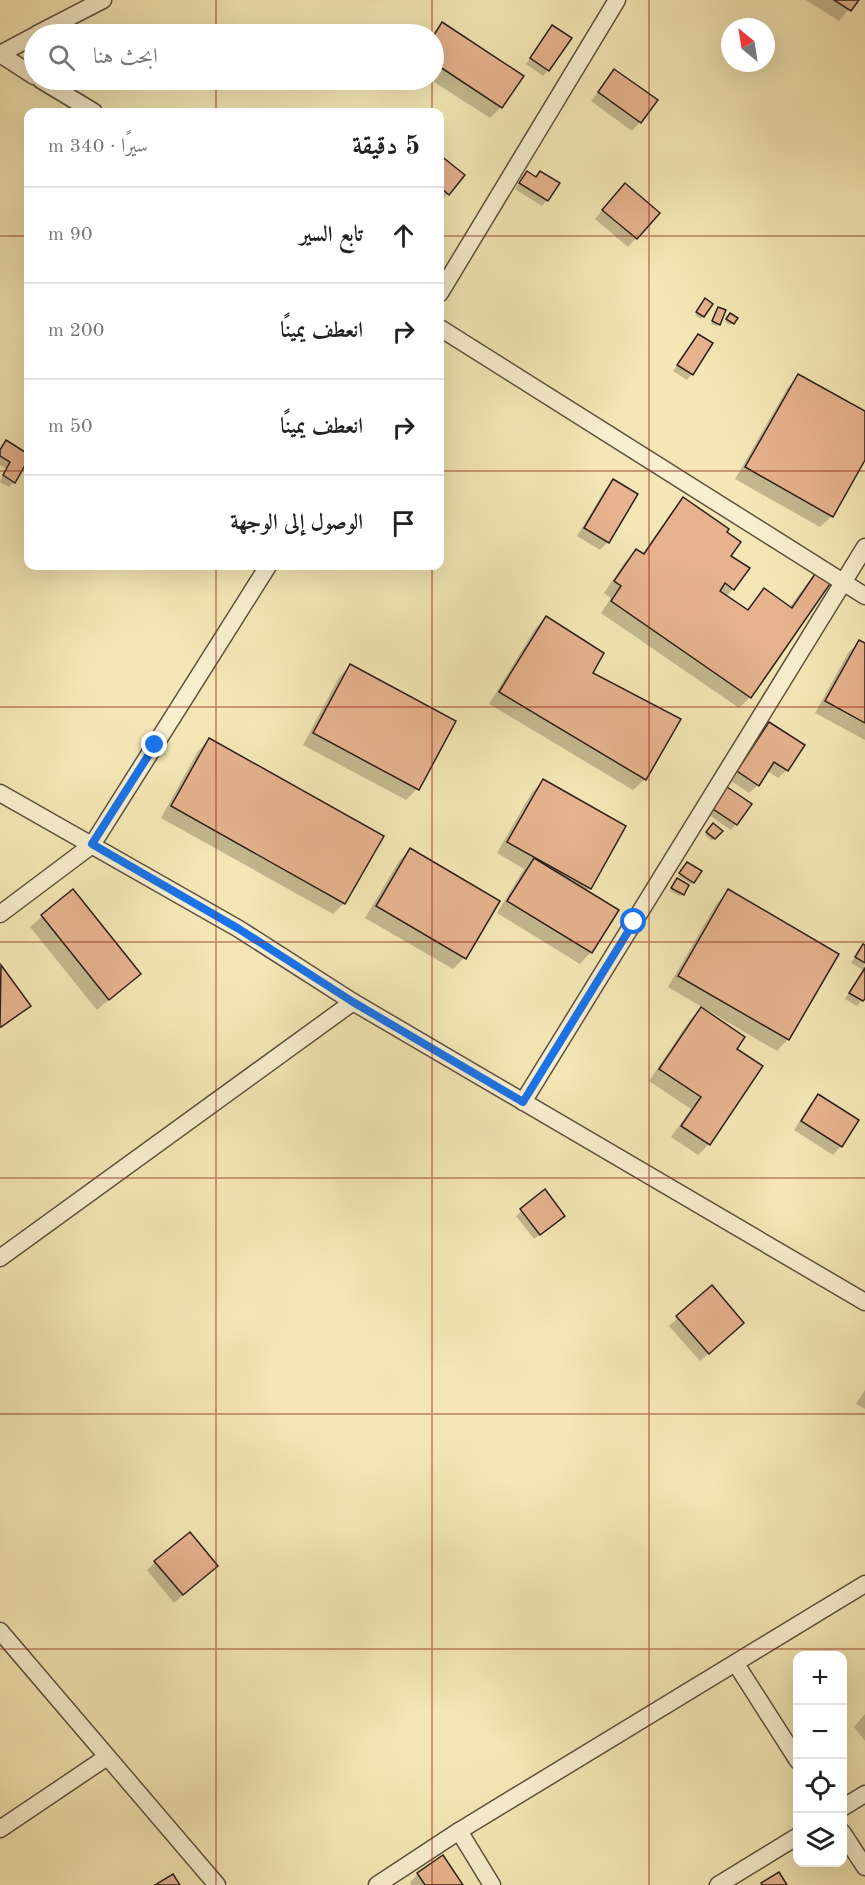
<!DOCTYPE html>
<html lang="ar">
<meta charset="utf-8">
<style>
body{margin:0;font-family:"Old Standard TT",Amiri,serif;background:#f6f6f6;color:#222;direction:rtl}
.controls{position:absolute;right:18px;bottom:18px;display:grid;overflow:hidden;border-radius:12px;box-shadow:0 6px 24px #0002}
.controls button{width:54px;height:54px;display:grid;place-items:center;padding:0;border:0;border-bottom:2px solid #e0e0e0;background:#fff;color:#222;font:30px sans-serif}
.compass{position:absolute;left:721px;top:18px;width:54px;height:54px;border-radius:50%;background:#fff;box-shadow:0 6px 24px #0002;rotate:330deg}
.stop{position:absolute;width:18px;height:18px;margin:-14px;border:4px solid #1a73e8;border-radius:50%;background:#fff}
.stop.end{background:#1a73e8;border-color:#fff;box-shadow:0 2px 6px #0008}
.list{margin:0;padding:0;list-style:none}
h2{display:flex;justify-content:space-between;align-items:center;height:78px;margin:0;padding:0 24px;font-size:26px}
h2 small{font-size:20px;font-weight:400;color:#767676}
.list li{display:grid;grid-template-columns:39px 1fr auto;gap:18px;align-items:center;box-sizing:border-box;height:96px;padding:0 24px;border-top:2px solid #e0e0e0}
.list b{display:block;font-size:22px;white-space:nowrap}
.list em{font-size:20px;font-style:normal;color:#767676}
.icon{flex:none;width:33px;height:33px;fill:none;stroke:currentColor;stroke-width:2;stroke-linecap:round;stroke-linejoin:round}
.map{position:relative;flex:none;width:865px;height:1885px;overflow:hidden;direction:ltr}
.search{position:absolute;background:#fff;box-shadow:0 6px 24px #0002;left:24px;top:24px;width:420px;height:66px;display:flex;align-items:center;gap:15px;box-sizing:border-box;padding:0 21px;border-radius:33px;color:#767676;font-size:22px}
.panel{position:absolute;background:#fff;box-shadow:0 6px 24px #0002;left:24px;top:108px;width:420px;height:462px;border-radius:12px;direction:rtl}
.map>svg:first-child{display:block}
</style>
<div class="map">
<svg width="865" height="1885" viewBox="0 0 865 1885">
<rect width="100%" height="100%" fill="#f4e7b5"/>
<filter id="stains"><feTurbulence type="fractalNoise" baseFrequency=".00333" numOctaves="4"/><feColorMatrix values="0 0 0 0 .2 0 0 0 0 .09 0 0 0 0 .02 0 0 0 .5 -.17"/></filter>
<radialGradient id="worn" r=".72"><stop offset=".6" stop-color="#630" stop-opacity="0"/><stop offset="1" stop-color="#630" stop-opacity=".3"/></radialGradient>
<g fill="#0003">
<path d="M806 0H857L839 21Z"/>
<path d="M442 24 501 107 490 118 431 80H434V34H432Z"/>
<path d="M553 27 548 70 543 76 526 64Z"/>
<path d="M614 71 640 122 632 131 591 101Z"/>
<path d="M440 157 463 175 443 199 440 196Z"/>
<path d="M527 173 547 200 542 206 515 189Z"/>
<path d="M616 194 658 213 628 247 595 219Z"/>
<path d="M703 302 711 304 701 319 695 315Z"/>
<path d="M718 308 719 324 717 326 711 324Z"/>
<path d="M728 317 733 323 730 325 725 322Z"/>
<path d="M698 335 692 374 687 380 673 371Z"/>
<path d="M799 376 865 413V457L832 516 820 527 735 479 788 387Z"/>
<path d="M6 442 28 456 14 482 9 487 0 482 6 468 0 465V449Z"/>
<path d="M614 481 608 542 600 550 577 536 605 490Z"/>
<path d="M684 499 725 533 733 589 726 597 746 611 764 590 789 608 806 585 817 573 750 697 739 708 601 613 611 598 604 593 625 562 636 551 642 555 672 511Z"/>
<path d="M546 617 591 674 645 779 633 790 489 704 535 629Z"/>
<path d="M859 642 865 645V740L815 713 848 653Z"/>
<path d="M350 666 454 722 417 789 406 800 303 745 339 677Z"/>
<path d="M769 724 787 770 778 778 767 771 758 785 749 793 730 780 760 732Z"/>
<path d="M209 740 344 903 333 914 161 818 198 751Z"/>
<path d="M543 781 590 888 586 891 591 952 580 964 497 913 524 869 497 853 532 792Z"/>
<path d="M727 789 736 824 731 830 709 815Z"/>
<path d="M714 825 720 831 712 841 705 835Z"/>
<path d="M410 850 498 902 464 958 453 969 365 918 399 861Z"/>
<path d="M685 866 693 882 691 884 678 876Z"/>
<path d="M675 882 683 894 680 896 670 891Z"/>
<path d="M72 891 139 974 97 1010 30 927Z"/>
<path d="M729 891 788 1039 777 1051 707 1010 705 1012 735 1049 709 1144 698 1155 671 1137 691 1109 649 1081 690 1020 702 1007 668 987 717 903Z"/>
<path d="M864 946 865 996 857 1006 845 999 863 970 851 963Z"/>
<path d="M0 968 29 1006 0 1029Z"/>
<path d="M818 1096 841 1146 833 1155 794 1130 810 1104Z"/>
<path d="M544 1192 558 1221 534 1239 516 1216Z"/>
<path d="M712 1287 734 1331 700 1361 669 1326Z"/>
<path d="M865 1390V1409L856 1404Z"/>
<path d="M155 1562 216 1566 174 1603 147 1570Z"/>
<path d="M865 1714V1741L854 1727Z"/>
<path d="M418 1874 461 1885H411L410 1882Z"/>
</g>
<g fill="#e6b38e" stroke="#2c1f18" stroke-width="1.5">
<path d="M834 0H859L851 11Z"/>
<path d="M442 22 524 76 502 108 434 63V35Z"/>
<path d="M552 25 572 38 549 71 530 58Z"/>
<path d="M614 69 658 100 641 123 598 92Z"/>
<path d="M440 155 465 175 449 195 440 187Z"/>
<path d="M527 171 536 177 540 171 560 183 548 201 519 183Z"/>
<path d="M625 183 660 213 637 239 602 210Z"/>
<path d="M705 298 713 304 704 317 696 312Z"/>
<path d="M718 307 726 310 720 325 712 321Z"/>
<path d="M730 313 738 318 734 324 726 319Z"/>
<path d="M698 334 713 343 693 375 677 365Z"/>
<path d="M798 374 865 411V460L833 517 745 467Z"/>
<path d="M6 440 28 454V460L15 483 3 475 10 462 0 456V450Z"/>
<path d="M613 479 638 494 609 543 584 528Z"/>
<path d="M683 497 729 529 727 532 741 542 731 556 750 568 734 590 725 583 720 591 748 610 764 588 792 608 817 571 832 581 751 698 611 601 621 586 614 581 636 549 644 554Z"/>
<path d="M546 616 604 653 593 673 681 719 646 780 499 692Z"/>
<path d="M859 640 865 643V723L825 701Z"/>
<path d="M350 664 456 721 419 790 313 733Z"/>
<path d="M769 722 805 745 788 771 774 762 759 786 737 771Z"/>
<path d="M209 738 384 836 345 904 171 806Z"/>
<path d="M543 779 626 826 591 889 507 842Z"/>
<path d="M727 787 752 804 737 825 713 809Z"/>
<path d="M713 823 723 831 715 839 706 832Z"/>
<path d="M410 848 500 901 466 959 376 906Z"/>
<path d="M534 858 619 910 592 953 507 901Z"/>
<path d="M687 862 702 871 694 883 679 873Z"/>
<path d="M677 878 689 885 684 895 671 888Z"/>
<path d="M73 889 141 974 109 1000 41 915Z"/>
<path d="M728 889 839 954 789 1040 678 976Z"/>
<path d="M863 944 865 945V963L855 957Z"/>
<path d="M1 965 31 1006 1 1027 0 1026Z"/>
<path d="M865 968V999L863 1001 849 993Z"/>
<path d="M701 1007 745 1037 737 1049 763 1066 710 1145 681 1126 701 1097 659 1069Z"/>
<path d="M818 1094 859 1120 842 1147 801 1121Z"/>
<path d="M545 1189 565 1216 540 1235 520 1209Z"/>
<path d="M712 1285 744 1323 709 1354 676 1316Z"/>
<path d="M190 1532 218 1566 183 1595 154 1561Z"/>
<path d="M443 1855 463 1885H425L417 1873Z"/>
<path d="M779 1872 787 1885H762L761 1883Z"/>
<path d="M173 1874 180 1885H155Z"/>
</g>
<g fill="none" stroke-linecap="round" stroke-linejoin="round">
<defs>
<g id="minor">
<path d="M37 34 103 0"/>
<path d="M0 54 34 76"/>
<path d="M0 54 34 36"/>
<path d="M41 80 94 112"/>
<path d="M440 293 617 0"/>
<path d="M440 328 865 596"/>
<path d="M0 793 239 929 353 1002 865 1302"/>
<path d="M0 914 92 845 268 566"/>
<path d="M523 1102 865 547"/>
<path d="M0 1258 353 1002"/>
<path d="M0 1631 217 1885"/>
<path d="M736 1664 798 1761"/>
<path d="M842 1808 865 1794"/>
<path d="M0 1829 107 1757"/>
<path d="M459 1831 492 1885"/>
<path d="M842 1832 865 1867"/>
<path d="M377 1885 459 1831 865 1584"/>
<path d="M718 1885 798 1836"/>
</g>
</defs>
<use href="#minor" stroke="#5e513f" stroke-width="19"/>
<use href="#minor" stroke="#f8efcf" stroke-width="16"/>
</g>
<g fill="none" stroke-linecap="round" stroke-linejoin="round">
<path stroke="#1a73e8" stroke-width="8" d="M155 745 92 844 239 929 353 1002 523 1102 634 922"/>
</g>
<path fill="none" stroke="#8f2418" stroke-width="1.5" stroke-opacity="0.55" d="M216 0V34M432 0V34M649 0V1885M216 80V112M432 80V112M0 236H28M440 236H865M0 471H28M440 471H865M216 566V1885M432 566V1885M0 707H865M0 942H865M0 1178H865M0 1414H865M0 1649H865"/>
<rect width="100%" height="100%" filter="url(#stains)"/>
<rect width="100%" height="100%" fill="url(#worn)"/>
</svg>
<div class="controls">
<button>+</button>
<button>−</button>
<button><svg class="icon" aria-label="locate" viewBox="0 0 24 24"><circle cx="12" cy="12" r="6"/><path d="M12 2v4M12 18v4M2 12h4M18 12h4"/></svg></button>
<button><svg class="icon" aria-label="layers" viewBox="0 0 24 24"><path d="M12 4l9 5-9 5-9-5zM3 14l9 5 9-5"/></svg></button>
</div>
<svg class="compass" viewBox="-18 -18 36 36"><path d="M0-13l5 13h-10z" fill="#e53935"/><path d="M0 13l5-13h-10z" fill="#767676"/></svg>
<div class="stop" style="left:634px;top:922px"></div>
<div class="stop end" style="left:155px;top:745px"></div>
<div class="search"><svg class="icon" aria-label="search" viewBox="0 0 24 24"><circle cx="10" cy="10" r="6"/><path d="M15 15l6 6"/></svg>ابحث هنا</div>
<section class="panel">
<h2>5 دقيقة<small>سيرًا · 340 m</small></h2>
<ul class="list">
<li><svg class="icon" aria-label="ahead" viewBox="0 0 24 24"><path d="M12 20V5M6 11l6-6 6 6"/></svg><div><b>تابع السير</b></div><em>90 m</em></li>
<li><svg class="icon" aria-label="right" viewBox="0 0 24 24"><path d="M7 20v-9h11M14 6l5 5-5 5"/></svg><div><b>انعطف يمينًا</b></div><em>200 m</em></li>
<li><svg class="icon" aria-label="right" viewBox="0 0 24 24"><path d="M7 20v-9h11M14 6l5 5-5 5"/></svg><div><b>انعطف يمينًا</b></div><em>50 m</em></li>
<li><svg class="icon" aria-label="arrive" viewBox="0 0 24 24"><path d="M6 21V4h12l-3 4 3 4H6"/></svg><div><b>الوصول إلى الوجهة</b></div></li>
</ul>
</section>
</div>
